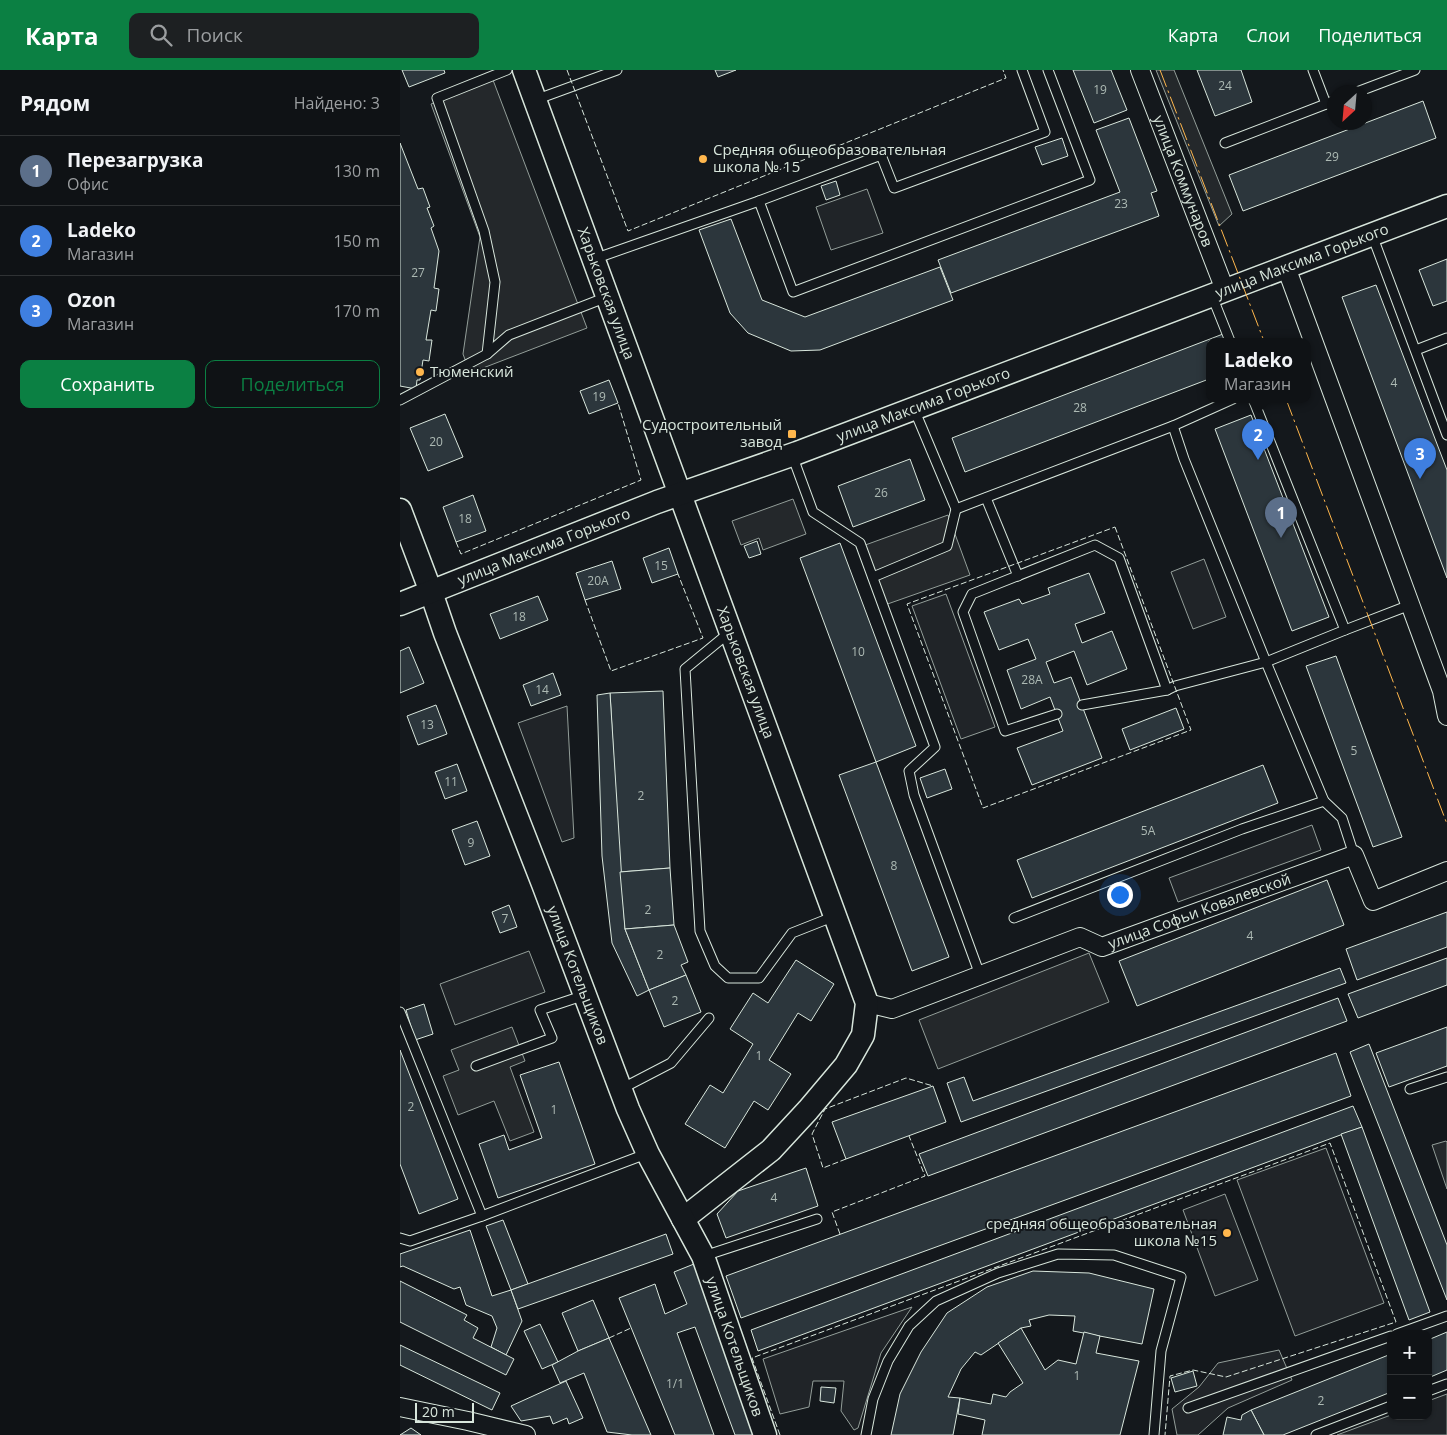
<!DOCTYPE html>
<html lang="ru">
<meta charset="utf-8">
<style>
body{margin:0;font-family:"Open Sans",sans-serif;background:#1d2022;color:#f1f3f6}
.controls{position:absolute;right:15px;bottom:15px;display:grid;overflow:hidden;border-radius:10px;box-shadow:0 1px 4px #0004}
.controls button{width:45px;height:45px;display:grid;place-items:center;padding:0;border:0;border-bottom:1px solid #2f3234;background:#0f1215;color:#f1f3f6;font:25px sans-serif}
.compass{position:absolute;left:927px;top:15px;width:45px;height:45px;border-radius:50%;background:#0f1215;box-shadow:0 1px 4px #0004;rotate:206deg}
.scale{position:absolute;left:15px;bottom:12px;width:59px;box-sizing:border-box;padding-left:5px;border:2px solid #d8e6dc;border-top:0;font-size:14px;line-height:18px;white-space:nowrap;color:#d8e6dc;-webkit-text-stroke:4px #14181c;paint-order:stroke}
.you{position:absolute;left:719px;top:824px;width:18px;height:18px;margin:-12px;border:4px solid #fff;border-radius:50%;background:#1a73e8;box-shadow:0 0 0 8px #1a73e833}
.badge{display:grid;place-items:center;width:32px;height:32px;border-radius:50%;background:#0b8043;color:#fff;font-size:16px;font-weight:700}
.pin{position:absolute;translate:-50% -41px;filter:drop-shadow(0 1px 2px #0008)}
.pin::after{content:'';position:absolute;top:26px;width:18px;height:15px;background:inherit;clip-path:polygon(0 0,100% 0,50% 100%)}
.popup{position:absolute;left:806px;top:268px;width:105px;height:65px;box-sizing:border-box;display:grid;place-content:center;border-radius:10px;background:#0f1215;filter:drop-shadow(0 1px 4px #0005);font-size:16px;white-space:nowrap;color:#9b9ea0}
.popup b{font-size:19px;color:#f1f3f6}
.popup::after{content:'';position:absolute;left:50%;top:100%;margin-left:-10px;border:10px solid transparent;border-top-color:#0f1215}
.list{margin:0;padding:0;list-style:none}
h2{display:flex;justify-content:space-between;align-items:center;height:65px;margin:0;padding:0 20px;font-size:21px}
h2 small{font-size:16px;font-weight:400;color:#9b9ea0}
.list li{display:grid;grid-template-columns:32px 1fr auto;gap:15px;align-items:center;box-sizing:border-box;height:70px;padding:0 20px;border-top:1px solid #2f3234}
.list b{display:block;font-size:19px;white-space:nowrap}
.list p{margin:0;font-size:16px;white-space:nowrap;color:#9b9ea0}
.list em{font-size:16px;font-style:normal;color:#9b9ea0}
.actions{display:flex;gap:10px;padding:15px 20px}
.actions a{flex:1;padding:11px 0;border:1px solid #0b8043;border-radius:10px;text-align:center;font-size:18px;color:#0b8043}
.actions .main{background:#0b8043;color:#fff}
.icon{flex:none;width:28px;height:28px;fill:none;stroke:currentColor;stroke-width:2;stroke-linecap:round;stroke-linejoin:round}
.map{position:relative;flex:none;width:1047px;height:1365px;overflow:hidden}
header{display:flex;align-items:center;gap:30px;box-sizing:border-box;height:70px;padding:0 25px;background:#0b8043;color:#fff}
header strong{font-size:24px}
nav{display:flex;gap:28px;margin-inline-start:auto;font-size:18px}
.search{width:350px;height:45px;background:#1d2022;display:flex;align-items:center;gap:12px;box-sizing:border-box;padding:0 18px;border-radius:10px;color:#9b9ea0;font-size:19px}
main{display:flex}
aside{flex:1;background:#0f1215}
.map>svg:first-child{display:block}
</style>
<header>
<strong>Карта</strong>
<div class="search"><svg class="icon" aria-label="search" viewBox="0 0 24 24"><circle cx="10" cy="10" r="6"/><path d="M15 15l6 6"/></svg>Поиск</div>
<nav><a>Карта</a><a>Слои</a><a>Поделиться</a></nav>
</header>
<main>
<aside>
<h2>Рядом<small>Найдено: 3</small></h2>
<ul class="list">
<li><span class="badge" style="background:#5c6f8a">1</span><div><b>Перезагрузка</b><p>Офис</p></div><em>130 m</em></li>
<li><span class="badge" style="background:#3f7fe0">2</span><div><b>Ladeko</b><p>Магазин</p></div><em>150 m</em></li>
<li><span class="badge" style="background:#3f7fe0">3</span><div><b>Ozon</b><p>Магазин</p></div><em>170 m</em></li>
</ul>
<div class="actions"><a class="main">Сохранить</a><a>Поделиться</a></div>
</aside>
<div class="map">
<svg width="1047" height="1365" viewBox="0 0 1047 1365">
<rect width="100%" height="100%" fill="#14181c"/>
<g fill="#202428" stroke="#939e99">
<path d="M467 119 483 163 431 180 416 137Z"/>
<path d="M804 489 826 547 793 559 771 502Z"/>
<path d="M546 524 595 657 561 669 512 536Z"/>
<path d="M167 636 174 768 162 772 118 653Z"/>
<path d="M912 755 921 780 778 832 769 808Z"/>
<path d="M129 881 145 922 55 955 40 914Z"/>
<path d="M926 1078 984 1233 895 1266 837 1110Z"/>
<path d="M825 1124 858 1210 815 1226 783 1140Z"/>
<path d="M512 1237 481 1283 458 1358 454 1360 441 1341 444 1311H413L409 1337 380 1344 363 1289Z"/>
<path d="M879 1280 892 1310 828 1338 798 1365H777L772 1339 799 1317 818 1293Z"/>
<path d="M1047 1324V1365H937L991 1345 1028 1346V1331Z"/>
</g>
<g fill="#24282b" stroke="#939e99">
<path d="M756 0H774L832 144 819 156Z"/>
<path d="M93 10 187 258 70 303 63 284 80 167 31 34Z"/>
<path d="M393 429 406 464 363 480 359 468 341 475 332 451Z"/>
<path d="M548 445 570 505 479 537 457 478Z"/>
<path d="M689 883 709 932 538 999 519 950Z"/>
<path d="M112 957 125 991 110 997 134 1062 110 1071 94 1031 58 1045 43 1006 59 1000 51 980Z"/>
<path d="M1046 1071 1047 1072V1119L1032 1075Z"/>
</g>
<g fill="#2c363c" stroke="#d8e6dc">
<path d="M2 0H44L45 3 9 17Z"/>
<path d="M315 0H336L318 7Z"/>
<path d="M673 0H711L727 40 694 53Z"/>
<path d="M797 0H841L852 32 815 46Z"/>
<path d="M1023 31 1036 68 843 141 829 105Z"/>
<path d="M729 48 757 121 751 123 759 146 551 223 538 190 720 122 696 60Z"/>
<path d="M662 68 668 86 642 95 635 77Z"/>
<path d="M0 73 18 119 23 118 30 137 27 138 34 156 31 158 39 181 34 218 39 219 36 241 31 240 26 270H32L29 291 23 290 20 310H17L16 319 0 316Z"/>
<path d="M436 111 440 125 426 130 421 116Z"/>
<path d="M331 149 362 230 405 247 540 197 553 230 420 280 391 281 348 263 330 243 299 160Z"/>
<path d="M1047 189V231L1033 236 1019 200Z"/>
<path d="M976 215 1047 400V508L942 227Z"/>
<path d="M823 264 826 271H809V309L565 402 552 368Z"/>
<path d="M209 310 218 333 189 344 180 321Z"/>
<path d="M45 344 63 387 28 401 10 358Z"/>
<path d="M851 345 929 547 892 561 815 359Z"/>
<path d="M510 389 525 430 453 457 438 416Z"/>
<path d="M73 425 86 461 56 472 43 437Z"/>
<path d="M357 471 361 484 349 488 344 476Z"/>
<path d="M440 473 516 676 476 692 400 488Z"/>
<path d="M269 478 278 504 252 513 243 488Z"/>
<path d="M212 491 221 519 185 530 176 503Z"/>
<path d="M689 503 705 543 675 554 682 573 712 561 727 599 687 615 674 581 646 592 654 613 671 607 702 688 632 715 617 678 663 661 650 627 621 639 607 600 636 589 628 569 599 580 584 542 619 529 622 534 650 524 648 518Z"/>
<path d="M138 526 148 550 100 569 90 544Z"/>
<path d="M9 577 24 613 0 623V581Z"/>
<path d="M936 586 1002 767 973 777 906 596Z"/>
<path d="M153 603 161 625 131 636 123 615Z"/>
<path d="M263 621 270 798 220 802 210 623Z"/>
<path d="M210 623 225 859 249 920 237 926 212 873 202 786 197 625Z"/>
<path d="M36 635 47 664 18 675 7 646Z"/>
<path d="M776 638 784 659 730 680 722 659Z"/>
<path d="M476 692 549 887 512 901 439 705Z"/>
<path d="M57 694 67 721 45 729 35 702Z"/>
<path d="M863 695 878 733 632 828 617 790Z"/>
<path d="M545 699 552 719 527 728 520 708Z"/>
<path d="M77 751 90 786 65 795 52 760Z"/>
<path d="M270 798 274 855 225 859 220 802Z"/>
<path d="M927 810 944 855 737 936 719 891Z"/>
<path d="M109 835 117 857 100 863 92 842Z"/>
<path d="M1047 842V877L957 910 946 879Z"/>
<path d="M274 855 288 892 281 895 286 905 249 920 225 859Z"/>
<path d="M1047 888V915L958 948 948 924Z"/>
<path d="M396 890 434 914 411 951 398 943 369 990 391 1004 368 1040 354 1031 325 1078 285 1054 310 1015 323 1023 353 974 330 959 353 923 368 933Z"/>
<path d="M940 898 946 913 561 1052 547 1013 564 1007 573 1031Z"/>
<path d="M286 905 301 942 264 957 249 920Z"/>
<path d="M938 928 947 951 528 1106 519 1084Z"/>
<path d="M24 934 33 964 15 970 6 940Z"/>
<path d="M1047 957V996L989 1017 976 983Z"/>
<path d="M969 974 1047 1175V1230L950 982Z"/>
<path d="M0 980 58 1129 19 1144 0 1094Z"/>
<path d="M936 983 951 1026 341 1248 326 1206Z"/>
<path d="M159 992 195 1094 98 1128 79 1074 104 1065 109 1080 142 1068 120 1005Z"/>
<path d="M533 1016 546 1052 446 1089 432 1052Z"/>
<path d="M953 1036 962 1057 358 1281 351 1260Z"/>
<path d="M962 1057 1030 1242 1009 1250 941 1064Z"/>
<path d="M406 1098 418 1136 326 1168 317 1144 338 1121Z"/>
<path d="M103 1150 128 1214 111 1220 86 1156Z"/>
<path d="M70 1160 92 1226 111 1220 122 1251 106 1285 91 1277 97 1258 92 1246 66 1235 60 1217 54 1219 3 1196 0 1197V1184Z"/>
<path d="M266 1164 273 1184 118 1239 111 1220Z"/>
<path d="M294 1194 354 1365H335L295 1257 277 1263 314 1365H275L219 1228 255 1214 265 1244 287 1234 274 1202Z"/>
<path d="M633 1201 689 1203 754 1219 742 1274 673 1261 675 1246 649 1245 629 1250 631 1256 621 1258 581 1285 575 1282 561 1299 548 1327 560 1328 553 1365H491L500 1324 521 1282 547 1243 587 1217Z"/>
<path d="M0 1211 67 1245 64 1250 78 1258 73 1268 114 1289 106 1305 0 1252Z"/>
<path d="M193 1230 209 1268 178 1281 162 1243Z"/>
<path d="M140 1254 158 1292 142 1299 124 1261Z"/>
<path d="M621 1258 645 1300 658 1290 676 1294 684 1262 700 1266 696 1283 739 1291 720 1365H582L585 1350 558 1344 560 1328 591 1334 593 1324 606 1327 610 1322 623 1313 598 1273Z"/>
<path d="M1047 1262V1300L1028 1308V1270Z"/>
<path d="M209 1268 251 1365H232L207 1362 184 1303 160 1313 152 1295 178 1281Z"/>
<path d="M0 1275 100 1323 92 1340 0 1295Z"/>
<path d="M991 1284V1322L883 1365H864L851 1340Z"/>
<path d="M793 1301 797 1316 775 1322 771 1308Z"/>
<path d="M166 1311 183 1348 169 1354 167 1348 153 1354 150 1346 121 1351 111 1336Z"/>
<path d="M421 1317 436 1318 434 1333 420 1331Z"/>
<path d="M851 1340 864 1365H823L827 1347 841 1350 842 1345Z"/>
<path d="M11 1358 21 1365H0Z"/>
</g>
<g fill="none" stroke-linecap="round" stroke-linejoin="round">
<defs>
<g id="service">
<path d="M913 0 926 34 934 31"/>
<path d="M957 22 1015 0"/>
<path d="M135 30 217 0"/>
<path d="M825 73 926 34"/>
<path d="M359 131 481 85 494 118 645 62 622 0"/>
<path d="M972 165 1047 365"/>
<path d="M194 189 359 131 393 222 690 110 648 0"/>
<path d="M812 226 830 271"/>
<path d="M1016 280 1047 268"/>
<path d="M87 284 95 212 84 161 37 28 107 0"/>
<path d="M853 329 945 560"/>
<path d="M0 330 87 284 109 265 207 227"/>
<path d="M773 356 784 389 866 592 924 731 942 748 954 785"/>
<path d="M392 385 413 442 460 473 535 677 509 701 514 725 580 905"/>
<path d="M586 428 618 506"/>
<path d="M556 439 773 356 833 329"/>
<path d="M473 507 547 476 556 439 514 339"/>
<path d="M330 562 285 599 300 861 315 896 328 908H359L392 863 435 846"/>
<path d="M682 635 767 620"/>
<path d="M657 644 605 661 563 542 572 524 695 475 719 488 767 620 775 616 866 592 945 560 1010 535"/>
<path d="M614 848 842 759 924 731"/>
<path d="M0 942 82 1146"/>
<path d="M76 996 152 968 140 940 185 925"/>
<path d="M221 1019 271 993 309 948"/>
<path d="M1010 1019 1047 1007"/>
<path d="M0 1168 10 1171 82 1146 246 1084"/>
<path d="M304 1186 417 1149"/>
<path d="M997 1264 1047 1246"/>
<path d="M1028 1321 1047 1314"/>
<path d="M788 1338 991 1266"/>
<path d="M466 1365 473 1329 488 1291 509 1256 536 1231 598 1203 658 1184 714 1185 781 1207 761 1281 754 1365"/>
<path d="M916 1365 991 1336"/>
</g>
<g id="minor">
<path id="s1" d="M740 0 825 220"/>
<path d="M886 197 1042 621 1047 646"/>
<path id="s2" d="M467 933 492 939 680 867 702 877 954 785 973 831 1047 801"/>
<path d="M0 1337 68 1351 126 1365"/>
</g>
<g id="tertiary">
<path id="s3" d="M124 0 467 933 463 965 446 995 408 1040 371 1080 283 1149"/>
<path id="s4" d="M0 440 31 522 45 563 143 814 228 1039 248 1084 303 1186 365 1365"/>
<path id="s5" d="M0 534 257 432 397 383 1047 136"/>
</g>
</defs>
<use href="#service" stroke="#d8e6dc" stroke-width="11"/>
<use href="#minor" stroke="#d8e6dc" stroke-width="20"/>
<use href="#tertiary" stroke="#d8e6dc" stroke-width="25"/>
<use href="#service" stroke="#14181c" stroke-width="9"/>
<use href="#minor" stroke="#14181c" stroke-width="18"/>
<use href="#tertiary" stroke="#14181c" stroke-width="22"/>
<g stroke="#d8e6dc" stroke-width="1" stroke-dasharray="6 2.5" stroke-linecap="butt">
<path d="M167 0 228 161 606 8 603 0"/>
<path d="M715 457 791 660 583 738 507 534Z"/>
<path d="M56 472 61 484 241 410 218 333"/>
<path d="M185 530 211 601 303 568 278 504"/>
<path d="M446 1089 423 1098 412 1064 425 1039 506 1008 533 1016"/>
<path d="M440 1164 432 1142 525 1106 509 1066"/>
<path d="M209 1268 231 1258"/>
<path d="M380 1365 352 1288 930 1073 996 1252 826 1307 793 1300 770 1306 765 1365"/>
</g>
<g stroke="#ffb74d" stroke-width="1" stroke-dasharray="18 4 2.5 4" stroke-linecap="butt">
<path d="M760 0 864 271"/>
<path d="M886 329 1047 754"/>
</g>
</g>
<g fill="#ffb74d" stroke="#14181c" stroke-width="2">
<circle cx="303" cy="89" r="5"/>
<circle cx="20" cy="302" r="5"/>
<rect x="387" y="359" width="10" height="10" rx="2.5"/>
<circle cx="827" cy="1163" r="5"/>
</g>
<g text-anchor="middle" stroke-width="4" stroke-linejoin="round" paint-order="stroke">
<g font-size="12" fill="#adbab4">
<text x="825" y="20">24</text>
<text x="700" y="24">19</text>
<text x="932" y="91">29</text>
<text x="721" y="138">23</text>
<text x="18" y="207">27</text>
<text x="994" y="317">4</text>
<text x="199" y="331">19</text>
<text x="680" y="342">28</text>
<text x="36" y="376">20</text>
<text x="481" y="427">26</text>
<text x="65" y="453">18</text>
<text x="261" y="500">15</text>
<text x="198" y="515">20А</text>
<text x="119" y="551">18</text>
<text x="458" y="586">10</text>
<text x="632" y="614">28А</text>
<text x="142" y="624">14</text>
<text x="27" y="659">13</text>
<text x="954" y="685">5</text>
<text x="51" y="716">11</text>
<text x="241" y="730">2</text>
<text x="748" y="765">5А</text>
<text x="71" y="777">9</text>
<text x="494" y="800">8</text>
<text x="248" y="844">2</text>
<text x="105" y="853">7</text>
<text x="850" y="870">4</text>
<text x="260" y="889">2</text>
<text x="275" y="935">2</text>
<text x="359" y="990">1</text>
<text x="11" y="1041">2</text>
<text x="154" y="1044">1</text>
<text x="374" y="1132">4</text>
<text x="677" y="1310">1</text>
<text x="275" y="1318">1/1</text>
<text x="921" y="1335">2</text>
</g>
<g font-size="15" fill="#d8e6dc" stroke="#14181c" text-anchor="start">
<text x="313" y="85">Средняя общеобразовательная<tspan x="313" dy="17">школа № 15</tspan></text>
<text x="30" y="307">Тюменский</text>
<text x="382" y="360" text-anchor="end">Судостроительный<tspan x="382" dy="17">завод</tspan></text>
<text x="817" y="1159" text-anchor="end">средняя общеобразовательная<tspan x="817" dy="17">школа №15</tspan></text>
</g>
<g font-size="15" fill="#d8e6dc" stroke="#14181c">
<text dy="5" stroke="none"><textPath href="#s1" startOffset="119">улица Коммунаров</textPath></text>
<text dy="5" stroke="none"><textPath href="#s5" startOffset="965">улица Максима Горького</textPath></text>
<text dy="5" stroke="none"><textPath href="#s3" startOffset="238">Харьковская улица</textPath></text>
<text dy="5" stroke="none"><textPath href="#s5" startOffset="560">улица Максима Горького</textPath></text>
<text dy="5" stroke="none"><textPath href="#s5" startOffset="155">улица Максима Горького</textPath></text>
<text dy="5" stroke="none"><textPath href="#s3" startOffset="642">Харьковская улица</textPath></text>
<text dy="5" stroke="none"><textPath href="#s2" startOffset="355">улица Софьи Ковалевской</textPath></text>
<text dy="5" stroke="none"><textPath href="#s4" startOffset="498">улица Котельщиков</textPath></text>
<text dy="5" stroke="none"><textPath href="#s4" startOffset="902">улица Котельщиков</textPath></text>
</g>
</g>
</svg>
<div class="controls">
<button>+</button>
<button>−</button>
</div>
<svg class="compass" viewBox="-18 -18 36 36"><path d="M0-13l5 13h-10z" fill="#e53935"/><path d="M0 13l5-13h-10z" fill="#9b9ea0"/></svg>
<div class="scale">20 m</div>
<div class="you"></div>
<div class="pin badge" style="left:881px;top:468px;background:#5c6f8a">1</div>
<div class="pin badge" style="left:858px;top:390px;background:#3f7fe0">2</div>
<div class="popup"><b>Ladeko</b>Магазин</div>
<div class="pin badge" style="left:1020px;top:409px;background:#3f7fe0">3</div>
</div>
</main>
